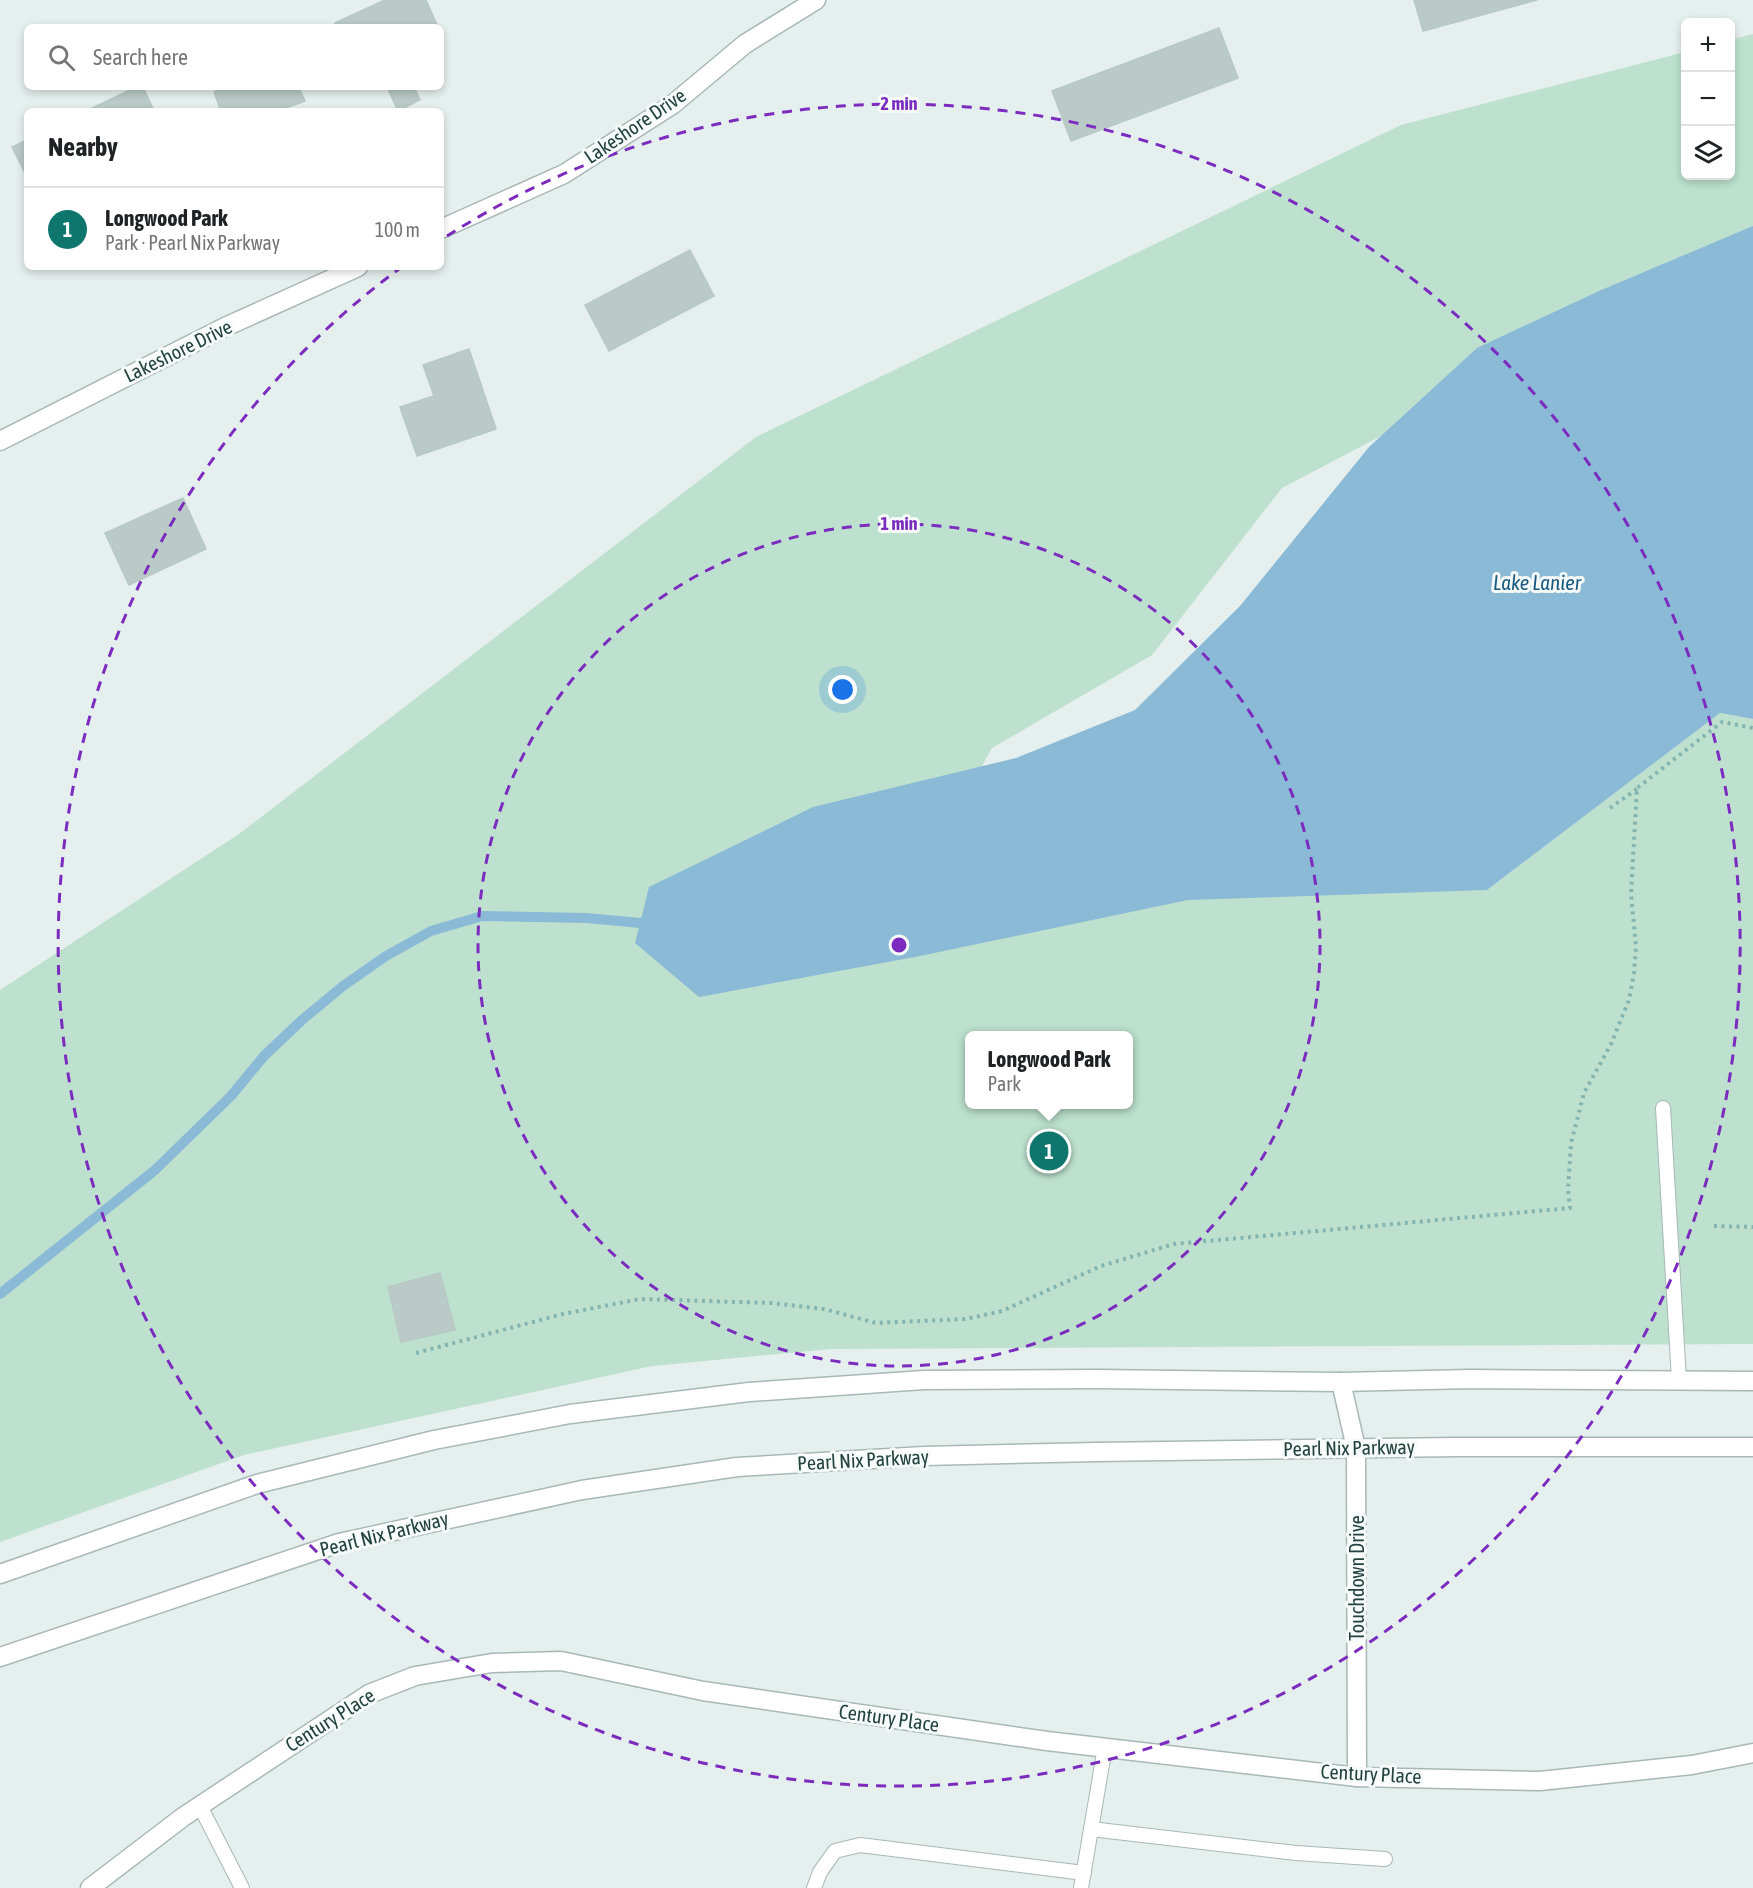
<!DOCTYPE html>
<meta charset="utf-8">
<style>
body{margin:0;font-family:"Asap Condensed",sans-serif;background:#f6f6f6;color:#202124}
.controls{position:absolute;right:18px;top:18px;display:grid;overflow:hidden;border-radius:9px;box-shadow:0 3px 9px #0003}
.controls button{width:54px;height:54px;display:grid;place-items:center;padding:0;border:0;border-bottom:2px solid #e0e0e0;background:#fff;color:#202124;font:30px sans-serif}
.you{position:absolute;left:843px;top:690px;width:21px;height:21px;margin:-15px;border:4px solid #fff;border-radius:50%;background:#1a73e8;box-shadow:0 0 0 9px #1a73e833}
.badge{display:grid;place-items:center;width:39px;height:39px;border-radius:50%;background:#0f766e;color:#fff;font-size:20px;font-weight:700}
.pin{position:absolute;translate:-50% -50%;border:3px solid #fff;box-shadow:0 2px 6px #0006}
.popup{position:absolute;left:965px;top:1031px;width:168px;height:78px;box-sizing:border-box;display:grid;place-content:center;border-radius:9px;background:#fff;filter:drop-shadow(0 2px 4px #0005);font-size:20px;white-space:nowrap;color:#757577}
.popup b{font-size:22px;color:#202124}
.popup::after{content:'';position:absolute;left:50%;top:100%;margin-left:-12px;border:12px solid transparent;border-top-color:#fff}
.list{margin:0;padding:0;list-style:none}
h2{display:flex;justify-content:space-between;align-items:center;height:78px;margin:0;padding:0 24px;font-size:26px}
h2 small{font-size:20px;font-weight:400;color:#757577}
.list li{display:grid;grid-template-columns:39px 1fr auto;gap:18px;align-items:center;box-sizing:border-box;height:84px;padding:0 24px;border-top:2px solid #e0e0e0}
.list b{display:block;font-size:22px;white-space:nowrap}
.list p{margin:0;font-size:20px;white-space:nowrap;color:#757577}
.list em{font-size:20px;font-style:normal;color:#757577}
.icon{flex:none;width:33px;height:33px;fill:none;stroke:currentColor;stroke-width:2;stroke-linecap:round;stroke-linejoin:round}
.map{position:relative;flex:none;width:1753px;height:1888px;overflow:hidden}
.search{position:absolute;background:#fff;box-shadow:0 3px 9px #0003;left:24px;top:24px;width:420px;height:66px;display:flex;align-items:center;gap:15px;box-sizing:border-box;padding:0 21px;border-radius:9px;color:#757577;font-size:22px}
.panel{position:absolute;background:#fff;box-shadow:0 3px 9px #0003;left:24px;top:108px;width:420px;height:162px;border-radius:9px}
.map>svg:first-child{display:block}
</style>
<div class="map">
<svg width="1753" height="1888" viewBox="0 0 1753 1888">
<rect width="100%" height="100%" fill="#e5efed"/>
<path fill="#bde1ce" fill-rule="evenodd" d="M1753 34V291L1636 302 1282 488 1152 655 992 748 906 901 1487 890 1720 713 1753 719V1344L831 1349 652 1366 244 1455 0 1542V990L239 834 756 437 1401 125 1685 52 1686 176H1730L1731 40ZM970 1036H1128V1104H970Z"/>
<path fill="#8bbad6" d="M1753 226V719L1720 713 1487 890 1188 900 915 957 699 997 635 943 649 887 813 807 1016 758 1135 710 1240 606 1369 447 1477 348 1599 291Z"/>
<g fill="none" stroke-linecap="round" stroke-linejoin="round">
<path stroke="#8bbad6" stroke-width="10" d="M0 1294 155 1170 231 1096 264 1056 302 1020 343 986 386 956 431 931 482 916 587 918 640 923 654 921"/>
</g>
<g fill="#bacac6" stroke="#b7c9c5" stroke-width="1.5">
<path d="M385 0H426L438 27H336L335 23Z"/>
<path d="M1414 0H1537L1423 31Z"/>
<path d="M1219 28 1238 78 1071 141 1052 91Z"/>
<path d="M136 87H143L154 111H86Z"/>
<path d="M226 87H299L305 101 278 111H221L214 92Z"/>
<path d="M387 87H414L420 100 398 111Z"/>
<path d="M27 140V177L12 147Z"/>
<path d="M690 250 714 296 609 351 585 305Z"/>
<path d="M469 349 496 429 417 456 400 407 434 396 423 365Z"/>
<path d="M183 498 206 549 129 585 105 533Z"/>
<path d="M440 1273 455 1330 401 1342 388 1287Z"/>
</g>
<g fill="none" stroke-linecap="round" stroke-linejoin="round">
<defs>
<g id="service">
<path d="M1663 1108 1679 1380"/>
<path d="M200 1806 242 1888"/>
<path d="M1091 1829 1296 1853 1385 1859"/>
<path d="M814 1888 820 1872 835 1851 860 1845 1084 1873"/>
<path d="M1081 1888 1105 1747"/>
</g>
<g id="minor">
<path d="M441 229 564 174 672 105 745 44 816 0"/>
<path d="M0 441 225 327 358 267"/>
<path d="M1341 1382 1356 1448 1357 1777"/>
</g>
<g id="tertiary">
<path d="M0 1574 257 1484 434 1440 570 1414 749 1392 924 1380 1097 1379 1341 1382 1470 1379 1753 1381"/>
<path d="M0 1657 339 1543 582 1490 737 1467 924 1456 1096 1452 1456 1447H1753"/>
<path d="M90 1888 183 1817 369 1694 415 1676 492 1663 561 1661 703 1691 1047 1741 1357 1777 1540 1781 1692 1765 1753 1753"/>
</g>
</defs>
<use href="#service" stroke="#a7b8b6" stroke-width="16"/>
<use href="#minor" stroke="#a7b8b6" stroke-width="21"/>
<use href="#tertiary" stroke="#a7b8b6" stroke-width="21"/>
<g stroke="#84b4af" stroke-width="4" stroke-dasharray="3 4.5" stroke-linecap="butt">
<path d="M1610 808 1637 789"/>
<path d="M1714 1226 1753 1227"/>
<path d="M416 1353 563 1314 640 1299 771 1303 824 1309 876 1323 966 1319 1002 1311 1101 1266 1174 1244 1570 1208 1568 1190 1571 1143 1584 1093 1611 1044 1629 1000 1634 973 1636 947 1631 894 1637 788 1722 722 1753 728"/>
</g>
<use href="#service" stroke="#fff" stroke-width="14"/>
<use href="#minor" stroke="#fff" stroke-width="18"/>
<use href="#tertiary" stroke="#fff" stroke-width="18"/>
</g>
<g fill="none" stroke="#7b2cbf" stroke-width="3" stroke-dasharray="10 8">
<circle cx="899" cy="945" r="421"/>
<path d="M447 236A841 841 0 1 1 399 269"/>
</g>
<g text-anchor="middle" stroke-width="6" stroke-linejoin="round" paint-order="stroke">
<g font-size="20" fill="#234240" stroke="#f6fbf9">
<text transform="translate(635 126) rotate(-34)" y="7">Lakeshore Drive</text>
<text transform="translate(178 351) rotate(-26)" y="7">Lakeshore Drive</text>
<text transform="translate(1349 1448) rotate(-1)" y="7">Pearl Nix Parkway</text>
<text transform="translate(863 1460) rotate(-3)" y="7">Pearl Nix Parkway</text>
<text transform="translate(384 1534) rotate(-14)" y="7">Pearl Nix Parkway</text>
<text transform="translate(1357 1578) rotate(-90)" y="7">Touchdown Drive</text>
<text transform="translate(889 1718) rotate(8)" y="7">Century Place</text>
<text transform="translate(330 1720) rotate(-32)" y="7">Century Place</text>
<text transform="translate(1371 1774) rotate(3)" y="7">Century Place</text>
</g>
<g font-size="21" font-style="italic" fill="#195a82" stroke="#f6fbf9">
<text x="1537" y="590">Lake Lanier</text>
</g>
</g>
<circle cx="899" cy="945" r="9" fill="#7b2cbf" stroke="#f6fbf9" stroke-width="3"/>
<g font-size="18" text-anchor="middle" font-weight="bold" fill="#7b2cbf" stroke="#f6fbf9" stroke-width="6" stroke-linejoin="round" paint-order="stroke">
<text x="899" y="110">2 min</text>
<text x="899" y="530">1 min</text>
</g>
</svg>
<div class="controls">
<button>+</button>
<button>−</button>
<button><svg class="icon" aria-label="layers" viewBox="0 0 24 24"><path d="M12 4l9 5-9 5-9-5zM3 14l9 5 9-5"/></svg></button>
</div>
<div class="you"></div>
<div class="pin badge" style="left:1049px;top:1151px">1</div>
<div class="popup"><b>Longwood Park</b>Park</div>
<div class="search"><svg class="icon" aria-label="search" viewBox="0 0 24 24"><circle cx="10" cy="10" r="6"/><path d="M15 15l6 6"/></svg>Search here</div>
<section class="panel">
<h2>Nearby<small></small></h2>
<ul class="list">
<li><span class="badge">1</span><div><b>Longwood Park</b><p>Park · Pearl Nix Parkway</p></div><em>100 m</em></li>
</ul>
</section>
</div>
